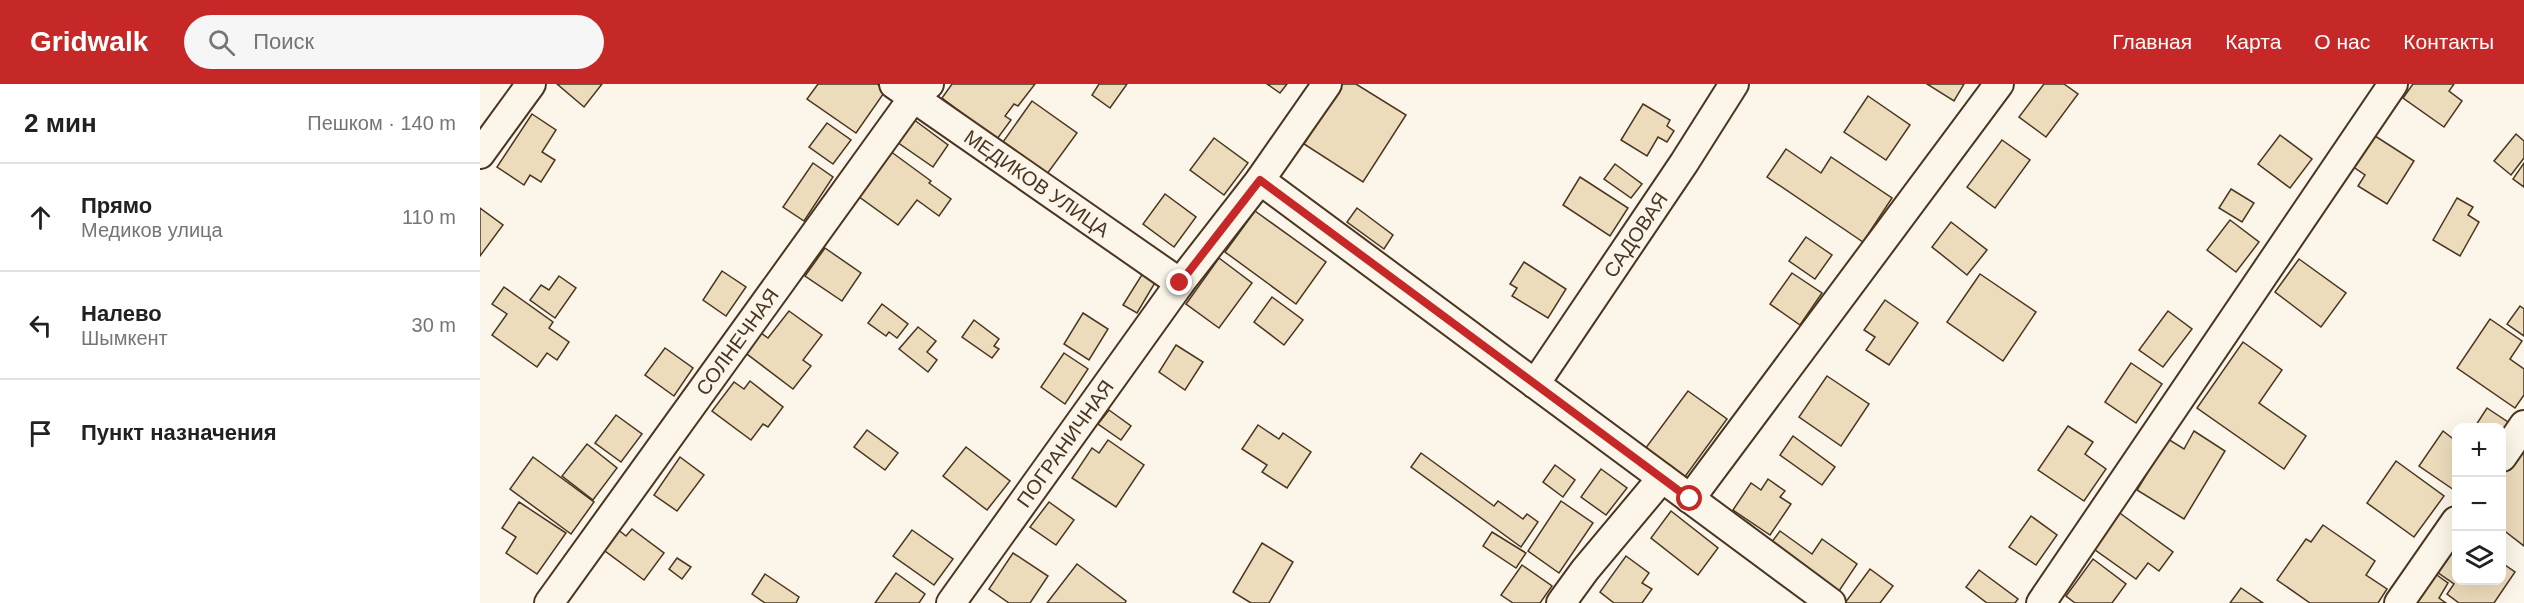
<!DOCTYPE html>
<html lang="ru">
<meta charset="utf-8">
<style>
body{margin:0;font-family:Helvetica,sans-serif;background:#f6f6f6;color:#202124}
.controls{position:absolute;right:18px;bottom:18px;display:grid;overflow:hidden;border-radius:12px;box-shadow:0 6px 24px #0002}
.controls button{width:54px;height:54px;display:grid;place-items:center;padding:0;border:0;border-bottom:2px solid #e0e0e0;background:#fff;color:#202124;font:30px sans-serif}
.stop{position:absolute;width:18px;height:18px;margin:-14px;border:4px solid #c62828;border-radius:50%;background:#fff}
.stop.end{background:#c62828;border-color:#fff;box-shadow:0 2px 6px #0008}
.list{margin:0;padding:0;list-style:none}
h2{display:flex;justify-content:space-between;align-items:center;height:78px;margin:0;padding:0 24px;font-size:26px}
h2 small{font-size:20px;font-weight:400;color:#757577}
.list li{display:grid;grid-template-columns:39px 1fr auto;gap:18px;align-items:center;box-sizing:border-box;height:108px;padding:0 24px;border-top:2px solid #e0e0e0}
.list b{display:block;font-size:22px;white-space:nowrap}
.list p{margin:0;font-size:20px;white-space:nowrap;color:#757577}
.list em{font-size:20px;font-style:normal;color:#757577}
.icon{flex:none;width:33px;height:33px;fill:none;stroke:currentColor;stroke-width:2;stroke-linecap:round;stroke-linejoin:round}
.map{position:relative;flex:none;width:2044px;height:519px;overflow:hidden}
header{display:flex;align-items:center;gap:36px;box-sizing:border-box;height:84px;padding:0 30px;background:#c62828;color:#fff}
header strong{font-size:28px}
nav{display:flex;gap:33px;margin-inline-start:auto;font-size:21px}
.search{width:420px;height:54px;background:#f6f6f6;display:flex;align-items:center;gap:15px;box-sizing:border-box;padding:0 21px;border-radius:33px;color:#757577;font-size:22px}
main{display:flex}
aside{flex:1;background:#fff}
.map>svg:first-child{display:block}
</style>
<header>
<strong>Gridwalk</strong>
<div class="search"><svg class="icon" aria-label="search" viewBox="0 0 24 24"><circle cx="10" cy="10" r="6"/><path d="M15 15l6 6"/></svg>Поиск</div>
<nav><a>Главная</a><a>Карта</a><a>О нас</a><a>Контакты</a></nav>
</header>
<main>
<aside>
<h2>2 мин<small>Пешком · 140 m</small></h2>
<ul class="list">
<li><svg class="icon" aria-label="ahead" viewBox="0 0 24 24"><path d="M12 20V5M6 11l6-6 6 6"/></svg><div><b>Прямо</b><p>Медиков улица</p></div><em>110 m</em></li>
<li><svg class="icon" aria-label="left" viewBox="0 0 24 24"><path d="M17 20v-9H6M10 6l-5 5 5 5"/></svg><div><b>Налево</b><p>Шымкент</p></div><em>30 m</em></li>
<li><svg class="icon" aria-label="arrive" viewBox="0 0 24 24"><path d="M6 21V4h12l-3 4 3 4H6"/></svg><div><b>Пункт назначения</b></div></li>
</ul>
</aside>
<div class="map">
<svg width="2044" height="519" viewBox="0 0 2044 519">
<rect width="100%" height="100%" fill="#fbf6e9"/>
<g fill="#ecdcbc" stroke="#4a3520" stroke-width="1.5">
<path d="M77 0H122L104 23Z"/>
<path d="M338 0H397L406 6 376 49 327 15Z"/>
<path d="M472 0H555L538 22 534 20 525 32 531 36 517 55 462 14Z"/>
<path d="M619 0H647L630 24 612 11Z"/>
<path d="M787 0H807L800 9Z"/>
<path d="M862 0H876L926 31 883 98 824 60Z"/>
<path d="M1447 0H1484L1474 17Z"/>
<path d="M1564 0H1584L1598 10 1566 53 1539 33Z"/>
<path d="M1933 0H1974L1969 7 1982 17 1964 43 1923 14Z"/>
<path d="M1388 12 1430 41 1406 76 1364 48Z"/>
<path d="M552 17 597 49 567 90 523 58Z"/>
<path d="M1163 20 1190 36 1187 42 1194 47 1187 58 1178 53 1167 72 1141 56Z"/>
<path d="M52 30 76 46 62 68 75 76 61 98 50 91 44 101 17 83Z"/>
<path d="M433 35 468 61 453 83 417 58Z"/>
<path d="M347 39 371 56 353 80 329 63Z"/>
<path d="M1892 50 1934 77 1907 120 1878 102 1885 91 1872 82Z"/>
<path d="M2036 50 2044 57V74L2031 91 2014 77Z"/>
<path d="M1800 51 1832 75 1810 104 1778 80Z"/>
<path d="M734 54 768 79 744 111 710 86Z"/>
<path d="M1522 56 1550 76 1515 124 1487 103Z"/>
<path d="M1306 65 1341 89 1351 73 1412 114 1383 158 1287 93Z"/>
<path d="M410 67 451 97 449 99 471 115 459 132 437 116 418 141 378 112Z"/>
<path d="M333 79 353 93 324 137 303 123Z"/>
<path d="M2044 79V103L2033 95Z"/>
<path d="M1135 80 1162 100 1151 114 1124 95Z"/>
<path d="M1100 93 1148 124 1130 152 1083 121Z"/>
<path d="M1751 105 1774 119 1762 138 1739 124Z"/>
<path d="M685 110 716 133 694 163 663 140Z"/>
<path d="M1977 114 1993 123 1988 131 1999 138 1980 172 1953 156Z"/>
<path d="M0 124 23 141 0 172Z"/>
<path d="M877 124 913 151 904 165 867 138Z"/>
<path d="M775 127 846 178 816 220 745 168Z"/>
<path d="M1750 136 1779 158 1756 188 1727 166Z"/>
<path d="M1471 138 1507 166 1487 191 1452 163Z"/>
<path d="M1326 153 1352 171 1335 195 1309 177Z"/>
<path d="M345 164 381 189 362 217 325 192Z"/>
<path d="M739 174 772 199 739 244 706 220Z"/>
<path d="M1819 175 1866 209 1841 243 1795 208Z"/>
<path d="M1044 178 1086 205 1068 234 1032 212 1037 204 1030 200Z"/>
<path d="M242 187 266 203 246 232 223 216Z"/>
<path d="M663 189 676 197 657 229 643 221Z"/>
<path d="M1312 189 1342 209 1320 241 1290 220Z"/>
<path d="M1500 190 1556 228 1523 277 1467 238Z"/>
<path d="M79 192 96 204 75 234 50 216 61 201 69 206Z"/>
<path d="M24 203 73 238 69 244 89 258 77 276 67 269 57 283 12 251 27 230 12 220Z"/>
<path d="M792 213 823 236 804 261 774 238Z"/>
<path d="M1405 216 1438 239 1409 281 1386 266 1395 253 1384 246Z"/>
<path d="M402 220 428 240 417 254 409 248 406 252 388 239Z"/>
<path d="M2040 222 2044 225V252L2027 240Z"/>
<path d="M309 227 342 251 323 276 331 282 313 305 259 264 274 244 288 254Z"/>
<path d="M1688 227 1712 245 1683 283 1659 266Z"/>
<path d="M603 229 628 245 609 276 584 260Z"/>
<path d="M2010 235 2042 257 2030 275 2044 285V311L2035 324 1977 284Z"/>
<path d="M494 236 519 255 514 262 519 265 512 274 482 253Z"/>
<path d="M438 243 456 257 447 268 457 276 448 288 419 265Z"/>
<path d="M1763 258 1802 286 1779 319 1826 352 1804 385 1717 324Z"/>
<path d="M696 261 723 278 705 306 679 288Z"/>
<path d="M185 264 213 284 194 312 165 291Z"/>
<path d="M584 269 608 285 585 320 561 303Z"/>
<path d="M1651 279 1682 300 1656 339 1625 318Z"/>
<path d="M1347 292 1389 320 1361 362 1319 333Z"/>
<path d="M270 297 303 323 288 343 283 340 271 356 232 327 254 298 264 305Z"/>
<path d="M1208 307 1247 335 1204 394 1165 365Z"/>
<path d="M2007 324 2034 342 2022 358V344H2000L1996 341Z"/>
<path d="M629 326 651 342 641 356 618 340Z"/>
<path d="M136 331 162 350 141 378 115 359Z"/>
<path d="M778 341 799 355 803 349 831 368 807 404 782 388 787 381 762 365Z"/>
<path d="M1588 342 1613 358 1605 370 1626 385 1604 417 1558 386Z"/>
<path d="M2044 345V462L2022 445V376Z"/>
<path d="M387 346 418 369 405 386 374 363Z"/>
<path d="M1714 347 1745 367 1704 435 1657 406 1688 355 1704 365Z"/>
<path d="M1963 347 1976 357V402L1974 406 1939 382Z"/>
<path d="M1313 352 1355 383 1342 401 1300 371Z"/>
<path d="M628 356 664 381 636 423 592 394 612 364 619 369Z"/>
<path d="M107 360 137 384 113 416 82 392Z"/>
<path d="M486 363 530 397 507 426 463 392Z"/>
<path d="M941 369 1014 422 1018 417 1043 435 1047 430 1058 438 1041 463 931 383Z"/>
<path d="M53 373 114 418 91 450 30 405Z"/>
<path d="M200 373 224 391 197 427 174 411Z"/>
<path d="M1916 377 1964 412 1934 453 1887 419Z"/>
<path d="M1075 381 1095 396 1083 413 1063 398Z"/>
<path d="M1121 385 1147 404 1126 431 1101 413Z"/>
<path d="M1288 395 1305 407 1300 413 1311 420 1290 451 1253 426 1271 399 1281 406Z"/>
<path d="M1081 417 1113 439 1079 489 1048 467Z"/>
<path d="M39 418 86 449 57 490 26 469 36 453 22 444Z"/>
<path d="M569 418 594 436 576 461 550 443Z"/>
<path d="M1191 427 1238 464 1218 491 1171 454Z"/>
<path d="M1637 427 1693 468 1679 487 1668 479 1656 495 1611 463Z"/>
<path d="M1551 432 1577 451 1556 481 1529 463Z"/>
<path d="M1843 441 1895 477 1886 491 1907 505 1898 519H1830L1797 496 1826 455 1831 458Z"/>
<path d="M136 444 146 452 152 445 184 469 164 496 121 464Z"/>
<path d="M432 446 473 475 454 501 413 472Z"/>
<path d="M1300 447 1332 470 1342 455 1377 480 1359 507 1291 459Z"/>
<path d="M1012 448 1046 469 1036 484 1003 462Z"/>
<path d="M1976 458V496H2022V479L2035 488 2014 519H1979L1967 510 1974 500 1957 488Z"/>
<path d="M782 459 813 478 789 519H771L753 508Z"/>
<path d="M533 469 568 492 550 519H529L509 505Z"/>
<path d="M1146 472 1169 489 1162 499 1172 505 1162 519H1134L1120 508Z"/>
<path d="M197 474 211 483 202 495 189 485Z"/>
<path d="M1613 475 1646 500 1632 519H1595L1586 512Z"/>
<path d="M597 480 646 517 645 519H567Z"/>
<path d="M1042 481 1072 502 1060 519H1033L1021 511Z"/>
<path d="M1947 484 1968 499 1959 514 1966 519H1923Z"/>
<path d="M1390 485 1413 502 1400 519H1365Z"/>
<path d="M1499 486 1538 515 1535 519H1507L1486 503Z"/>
<path d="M416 489 445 510 439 519H395Z"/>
<path d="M285 490 319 513 316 519H285L272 510Z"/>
<path d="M1761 504 1783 519H1750Z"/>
</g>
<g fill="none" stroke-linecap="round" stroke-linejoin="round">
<defs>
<g id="minor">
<path id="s1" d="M414 0 700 199"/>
<path d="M0 70 51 0"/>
<path d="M780 96 1351 519"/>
<path id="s2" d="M1055 300 1204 79 1254 0"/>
<path d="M2022 373 2044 341"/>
<path d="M1210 415 1519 0"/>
<path id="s3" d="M69 519 433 14 449 0"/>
<path id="s4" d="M471 519 700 199 780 96 847 0"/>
<path d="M1081 519 1105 486 1182 394"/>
<path d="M1561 519 1913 0"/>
<path d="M1919 519 1976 437"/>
</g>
</defs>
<use href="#minor" stroke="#4a3520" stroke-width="32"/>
<use href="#minor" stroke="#fbf6e9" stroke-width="28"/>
</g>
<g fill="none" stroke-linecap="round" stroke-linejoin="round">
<path stroke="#c62828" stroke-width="8" d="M700 199 780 96 1210 415"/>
</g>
<g text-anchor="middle" stroke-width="4.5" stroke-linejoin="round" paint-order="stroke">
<g font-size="20" fill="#4a3520" stroke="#fbf6e9">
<text dy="7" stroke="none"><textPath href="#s1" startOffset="174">МЕДИКОВ УЛИЦА</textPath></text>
<text dy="7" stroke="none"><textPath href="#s2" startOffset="180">САДОВАЯ</textPath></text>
<text dy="7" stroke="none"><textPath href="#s3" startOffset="322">СОЛНЕЧНАЯ</textPath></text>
<text dy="7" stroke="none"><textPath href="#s4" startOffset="196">ПОГРАНИЧНАЯ</textPath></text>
</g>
</g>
</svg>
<div class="controls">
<button>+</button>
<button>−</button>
<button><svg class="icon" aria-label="layers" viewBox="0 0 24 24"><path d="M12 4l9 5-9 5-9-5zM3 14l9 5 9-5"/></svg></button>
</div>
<div class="stop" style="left:1210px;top:415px"></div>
<div class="stop end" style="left:700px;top:199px"></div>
</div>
</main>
